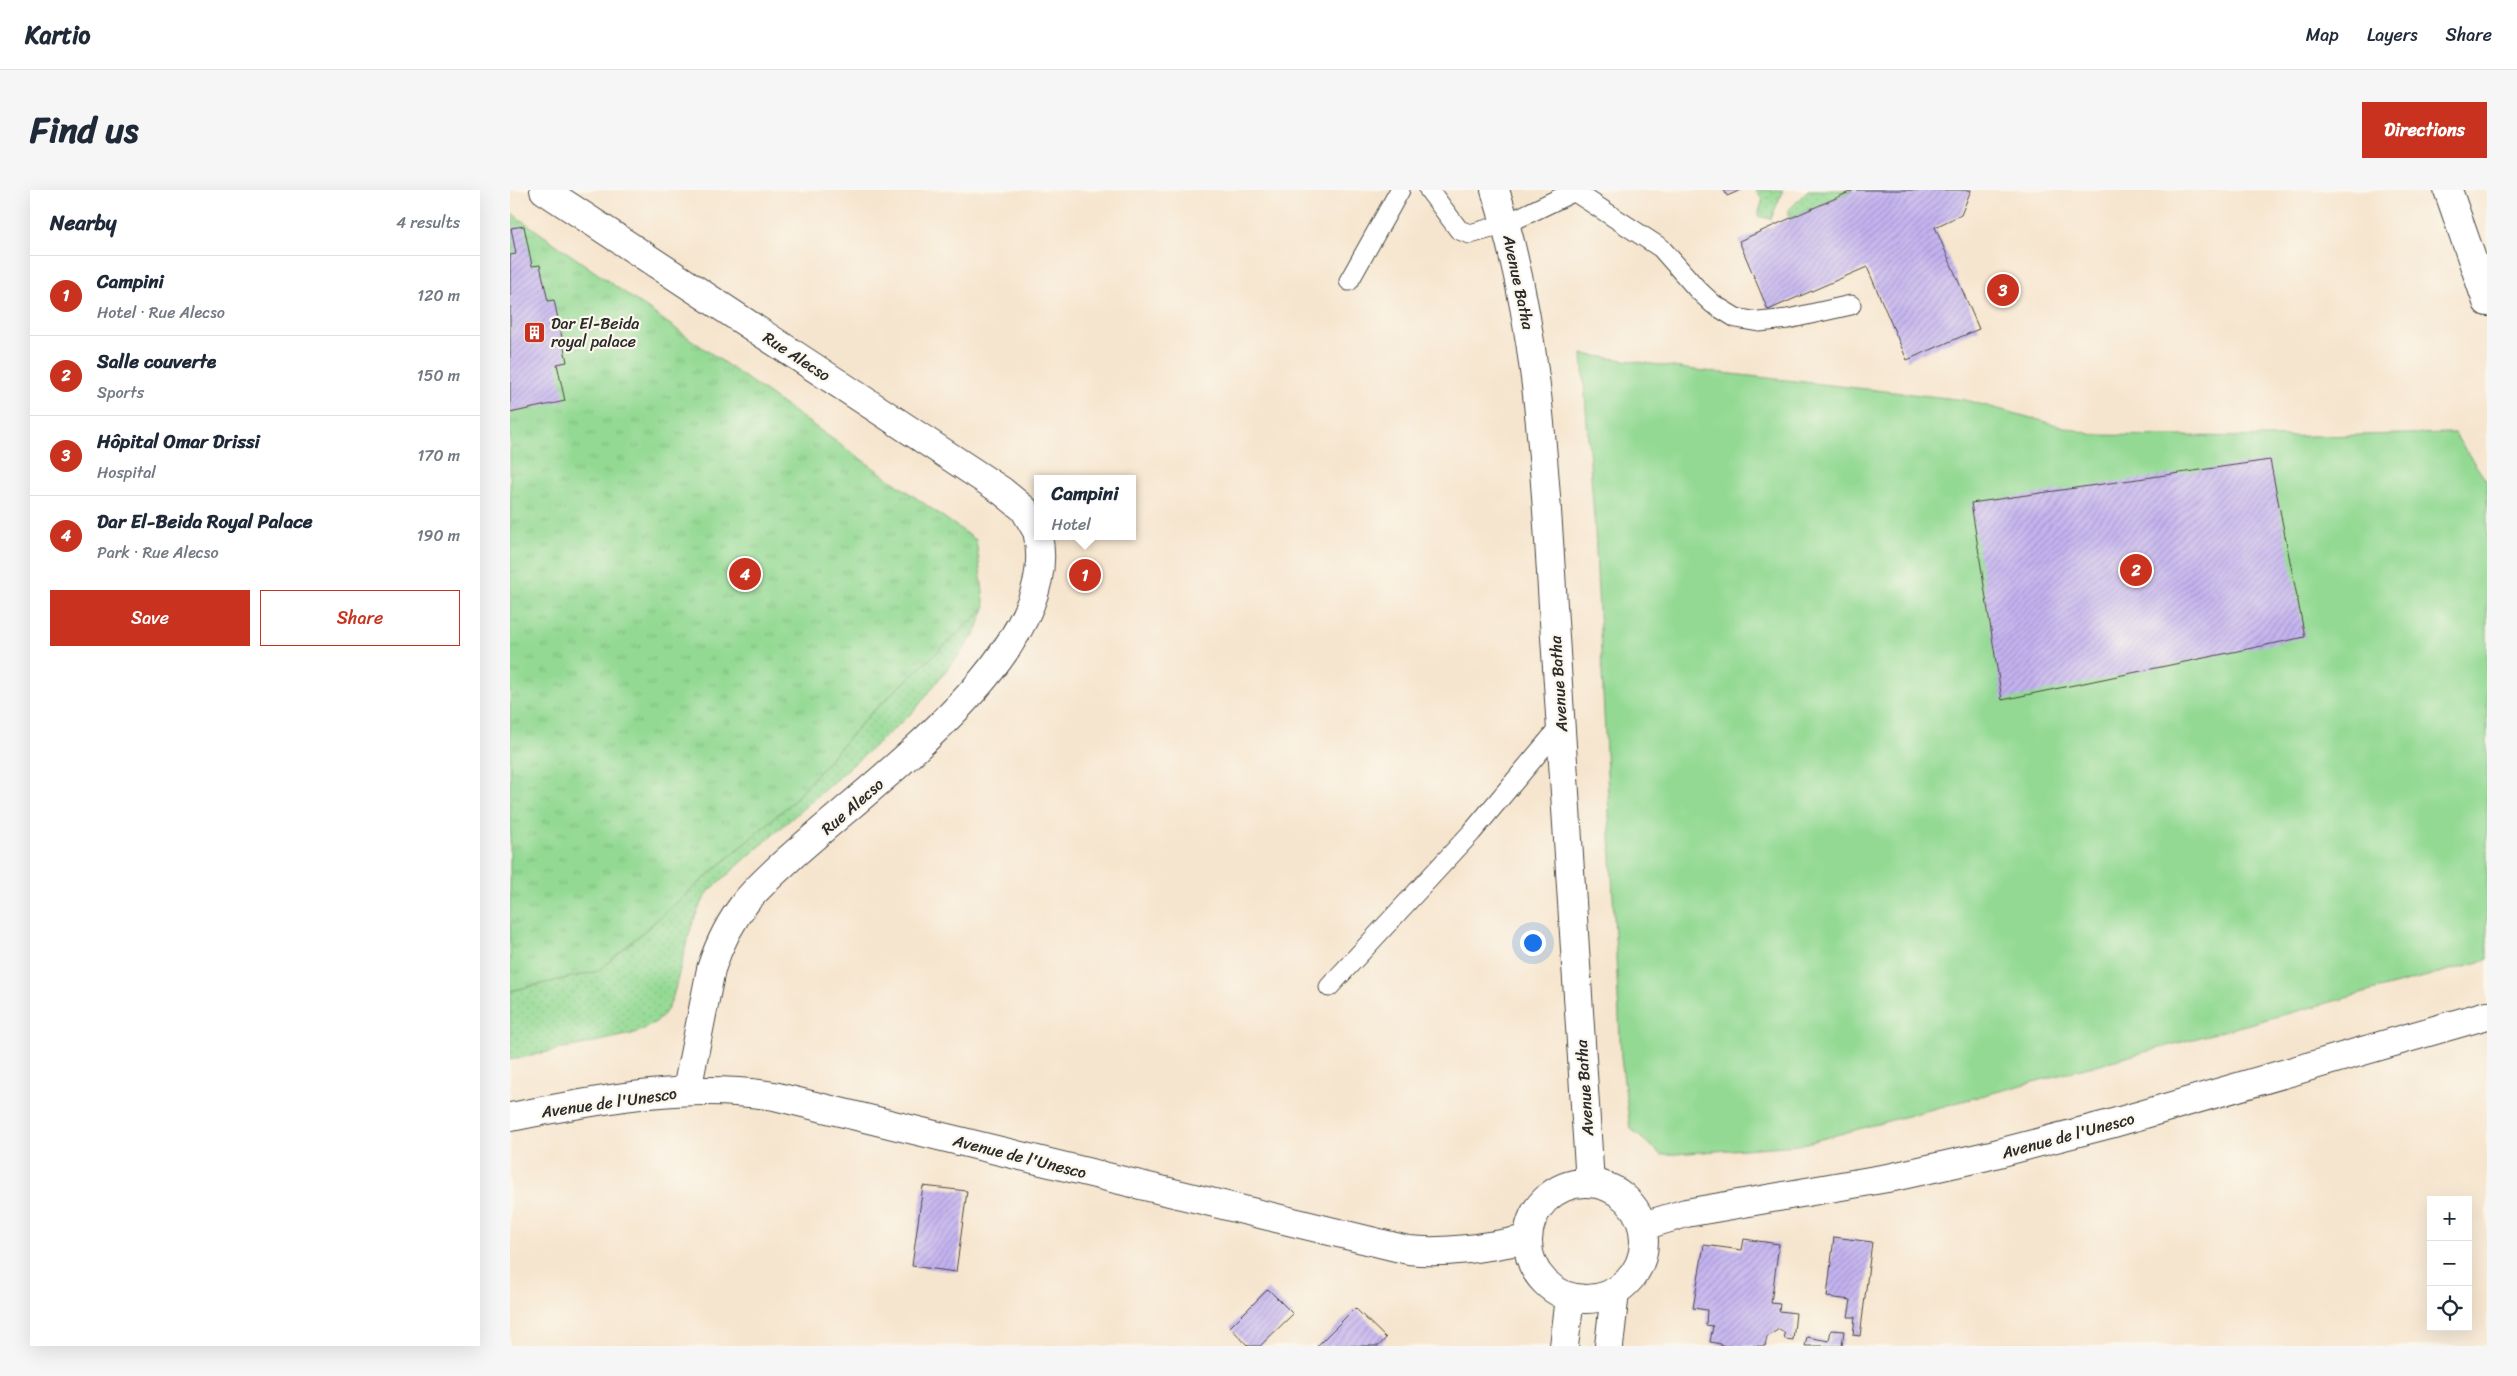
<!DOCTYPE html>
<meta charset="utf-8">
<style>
body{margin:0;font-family:Sriracha,sans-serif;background:#f6f6f7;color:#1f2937}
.controls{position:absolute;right:15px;bottom:15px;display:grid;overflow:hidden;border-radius:0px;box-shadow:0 5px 20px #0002}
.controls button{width:45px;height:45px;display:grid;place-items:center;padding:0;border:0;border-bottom:1px solid #e0e1e3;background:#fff;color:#1f2937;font:25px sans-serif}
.you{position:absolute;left:1022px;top:752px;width:18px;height:18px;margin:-12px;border:4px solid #fff;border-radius:50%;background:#1a73e8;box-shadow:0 0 0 8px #1a73e833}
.badge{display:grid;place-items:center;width:32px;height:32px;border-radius:50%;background:#c8321e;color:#fff;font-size:16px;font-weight:700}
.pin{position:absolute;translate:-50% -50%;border:2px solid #fff;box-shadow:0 1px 5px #0006}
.popup{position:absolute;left:524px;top:285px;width:102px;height:65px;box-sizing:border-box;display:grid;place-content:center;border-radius:0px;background:#fff;filter:drop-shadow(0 1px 4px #0005);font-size:16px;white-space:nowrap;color:#747a83}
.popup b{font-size:19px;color:#1f2937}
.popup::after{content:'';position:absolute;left:50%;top:100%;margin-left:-10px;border:10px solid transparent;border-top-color:#fff}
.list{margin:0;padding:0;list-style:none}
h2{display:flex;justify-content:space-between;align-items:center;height:65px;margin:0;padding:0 20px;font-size:21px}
h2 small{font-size:16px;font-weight:400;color:#747a83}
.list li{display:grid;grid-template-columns:32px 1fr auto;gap:15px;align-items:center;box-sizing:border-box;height:80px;padding:0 20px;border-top:1px solid #e0e1e3}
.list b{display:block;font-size:19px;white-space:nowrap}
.list p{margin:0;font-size:16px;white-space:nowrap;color:#747a83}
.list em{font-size:16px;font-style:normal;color:#747a83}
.actions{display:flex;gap:10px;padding:15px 20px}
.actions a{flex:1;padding:11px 0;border:1px solid #c8321e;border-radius:0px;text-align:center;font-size:18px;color:#c8321e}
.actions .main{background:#c8321e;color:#fff}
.icon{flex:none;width:28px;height:28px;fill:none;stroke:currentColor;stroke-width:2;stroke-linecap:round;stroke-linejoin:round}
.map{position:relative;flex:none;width:1977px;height:1156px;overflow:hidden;border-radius:0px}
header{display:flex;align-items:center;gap:30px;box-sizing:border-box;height:70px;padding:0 25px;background:#fff;border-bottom:1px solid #e0e1e3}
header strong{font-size:24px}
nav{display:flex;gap:28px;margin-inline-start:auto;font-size:18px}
.intro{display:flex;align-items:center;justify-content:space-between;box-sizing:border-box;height:120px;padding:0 30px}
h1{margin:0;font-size:35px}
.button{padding:12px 22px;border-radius:0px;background:#c8321e;color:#fff;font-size:18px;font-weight:700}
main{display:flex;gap:30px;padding:0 30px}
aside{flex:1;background:#fff;border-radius:0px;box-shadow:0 5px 20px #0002}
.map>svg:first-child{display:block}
</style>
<header>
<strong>Kartio</strong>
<nav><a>Map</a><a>Layers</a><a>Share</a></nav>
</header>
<div class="intro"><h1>Find us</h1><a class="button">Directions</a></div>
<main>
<aside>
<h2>Nearby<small>4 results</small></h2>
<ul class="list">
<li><span class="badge">1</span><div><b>Campini</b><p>Hotel · Rue Alecso</p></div><em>120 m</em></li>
<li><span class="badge">2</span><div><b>Salle couverte</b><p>Sports</p></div><em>150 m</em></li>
<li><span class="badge">3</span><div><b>Hôpital Omar Drissi</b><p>Hospital</p></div><em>170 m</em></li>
<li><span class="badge">4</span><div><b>Dar El-Beida Royal Palace</b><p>Park · Rue Alecso</p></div><em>190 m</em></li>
</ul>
<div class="actions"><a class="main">Save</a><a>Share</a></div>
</aside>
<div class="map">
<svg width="1977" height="1156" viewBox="0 0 1977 1156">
<defs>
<pattern id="grass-dots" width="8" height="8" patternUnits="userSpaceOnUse" patternTransform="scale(1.25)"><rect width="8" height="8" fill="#93d993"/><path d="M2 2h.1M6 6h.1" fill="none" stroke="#7fba7f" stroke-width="1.8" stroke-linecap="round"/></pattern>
<pattern id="park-tufts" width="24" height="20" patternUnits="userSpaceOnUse" patternTransform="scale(1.25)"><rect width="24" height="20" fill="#93d993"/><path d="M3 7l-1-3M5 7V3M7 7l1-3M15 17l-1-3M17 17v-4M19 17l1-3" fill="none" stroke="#7fba7f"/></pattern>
<pattern id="building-hatch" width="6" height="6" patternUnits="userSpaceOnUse" patternTransform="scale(1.25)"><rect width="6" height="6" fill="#c4b3f1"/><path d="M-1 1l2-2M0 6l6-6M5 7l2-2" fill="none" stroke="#9f92c3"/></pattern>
</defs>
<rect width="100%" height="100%" fill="#fbf7ec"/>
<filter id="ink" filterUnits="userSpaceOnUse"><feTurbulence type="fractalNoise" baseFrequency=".02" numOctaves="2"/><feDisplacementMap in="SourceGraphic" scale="10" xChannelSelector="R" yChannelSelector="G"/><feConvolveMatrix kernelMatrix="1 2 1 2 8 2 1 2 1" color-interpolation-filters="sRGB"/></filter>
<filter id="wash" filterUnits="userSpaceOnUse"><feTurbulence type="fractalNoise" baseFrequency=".0096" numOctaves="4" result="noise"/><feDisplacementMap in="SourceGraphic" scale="20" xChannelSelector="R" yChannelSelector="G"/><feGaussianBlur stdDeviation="1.12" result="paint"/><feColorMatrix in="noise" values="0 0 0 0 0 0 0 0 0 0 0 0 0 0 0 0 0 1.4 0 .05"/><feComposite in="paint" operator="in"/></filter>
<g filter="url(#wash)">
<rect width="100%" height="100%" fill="#f6e5ce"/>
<g fill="url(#grass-dots)" stroke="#5f825f">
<path d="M1245 0H1273L1261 29 1248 26 1253 8Z"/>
<path d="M1298 0H1343L1279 29V20Z"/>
<path d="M475 418 465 444 404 521 200 700C181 726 176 756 168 787 165 798 163 811 157 820 149 833 135 839 122 844L0 870V801L88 781 281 613 359 525Z"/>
</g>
<path fill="url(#park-tufts)" stroke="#5f825f" d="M0 22 466 350 475 418 359 525 281 613 88 781 0 801Z"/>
<path fill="#93d993" stroke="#5f825f" d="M1072 164 1177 179 1455 210 1584 245 1759 247 1944 243 1977 292V770L1289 955 1151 965 1120 938 1111 868 1085 340Z"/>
<g id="blocks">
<g fill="url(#building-hatch)">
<path d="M1214 0H1231L1217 6Z"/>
<path d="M1344 0H1461L1451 25 1425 37 1469 139 1397 170 1357 77 1258 120 1229 51Z"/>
<path d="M14 36 22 76 30 75 38 111 44 110 57 172 47 174 55 211 0 223V65L6 64 1 38Z"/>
<path d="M1760 270 1795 447 1492 510 1461 313Z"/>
<path d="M413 996 457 1001 446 1082 402 1076Z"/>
<path d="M1324 1047 1362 1052 1350 1146 1343 1145 1345 1127H1338L1341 1110 1317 1107Z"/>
<path d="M1234 1049 1269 1054 1261 1113 1270 1114 1269 1121 1286 1123 1283 1150 1275 1149 1274 1142 1269 1139 1257 1147 1255 1156H1211V1154L1200 1152 1203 1136 1196 1135 1197 1120 1183 1118 1194 1055 1232 1060Z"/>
<path d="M758 1099 783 1124 750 1156H738L720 1137Z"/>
<path d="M845 1118 876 1148 869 1156H807Z"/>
<path d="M1321 1140 1334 1141 1332 1156H1295L1297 1147 1319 1151Z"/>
</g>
</g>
</g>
<g filter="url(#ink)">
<use href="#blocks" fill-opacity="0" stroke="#494743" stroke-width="1"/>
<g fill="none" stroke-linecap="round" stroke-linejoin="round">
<defs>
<g id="service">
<path d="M919 0 949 40 960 44 996 34 1067 0"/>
<path d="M1065 2 1151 58 1188 100 1203 114 1226 128 1249 132 1278 129 1341 115"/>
<path d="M839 91 890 0"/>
<path d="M819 797 962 642 1050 537"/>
</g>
<g id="minor">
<path d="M34 0 492 301 514 319 528 343"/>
<path d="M985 0C1032 144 1035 297 1045 447 1056 629 1067 811 1080 993"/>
<path d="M177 900 201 779C209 754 221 730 238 709 313 623 556 475 528 346"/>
</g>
<g id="secondary">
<path d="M1938 0 1977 112"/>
<path d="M0 927C89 910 173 892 264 906L898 1060C939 1064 977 1057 1018 1049"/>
<circle cx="1076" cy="1051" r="58"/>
<path d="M1133 1036 1176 1023 1383 987 1477 966 1600 934 1977 825"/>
<path d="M1054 1156 1060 1108"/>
<path d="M1099 1156 1105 1102"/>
</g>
</defs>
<use href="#service" stroke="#494743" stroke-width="21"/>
<use href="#minor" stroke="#494743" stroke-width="30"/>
<use href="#secondary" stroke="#494743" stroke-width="30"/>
<use href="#service" stroke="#fff" stroke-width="19"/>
<use href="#minor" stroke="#fff" stroke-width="28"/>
<use href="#secondary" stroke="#fff" stroke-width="28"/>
</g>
</g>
<defs>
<symbol id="building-square" viewBox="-11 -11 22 22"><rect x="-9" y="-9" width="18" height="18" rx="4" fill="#c8321e" stroke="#fbf7ec"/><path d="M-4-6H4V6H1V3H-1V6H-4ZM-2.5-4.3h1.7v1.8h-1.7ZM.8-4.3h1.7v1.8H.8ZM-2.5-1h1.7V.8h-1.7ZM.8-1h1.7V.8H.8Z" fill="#fff"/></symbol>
</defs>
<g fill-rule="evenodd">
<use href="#building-square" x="12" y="130" width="25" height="25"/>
</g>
<g text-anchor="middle" stroke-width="4.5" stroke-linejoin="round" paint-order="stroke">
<g font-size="16" fill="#2b2b2b" stroke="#fbf7ec">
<text transform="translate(1009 92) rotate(78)" y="6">Avenue Batha</text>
<text transform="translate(287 166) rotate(33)" y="6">Rue Alecso</text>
<text transform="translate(1048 494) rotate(-94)" y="6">Avenue Batha</text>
<text transform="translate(342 616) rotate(-41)" y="6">Rue Alecso</text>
<text transform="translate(1074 898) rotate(-94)" y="6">Avenue Batha</text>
<text transform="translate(99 912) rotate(-8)" y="6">Avenue de l'Unesco</text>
<text transform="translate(1558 945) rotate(-15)" y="6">Avenue de l'Unesco</text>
<text transform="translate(510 966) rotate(14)" y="6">Avenue de l'Unesco</text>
</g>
<g font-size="16" fill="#2b2b2b" stroke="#fbf7ec" text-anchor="start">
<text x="41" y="139">Dar El-Beida<tspan x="41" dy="18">royal palace</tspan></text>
</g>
</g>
</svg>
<div class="controls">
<button>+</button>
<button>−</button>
<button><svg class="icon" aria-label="locate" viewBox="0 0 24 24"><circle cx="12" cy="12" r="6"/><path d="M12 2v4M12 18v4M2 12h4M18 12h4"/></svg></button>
</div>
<div class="you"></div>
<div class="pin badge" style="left:575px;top:385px">1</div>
<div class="popup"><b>Campini</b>Hotel</div>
<div class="pin badge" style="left:1626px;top:380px">2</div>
<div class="pin badge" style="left:1493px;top:100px">3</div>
<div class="pin badge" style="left:235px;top:384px">4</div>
</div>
</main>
